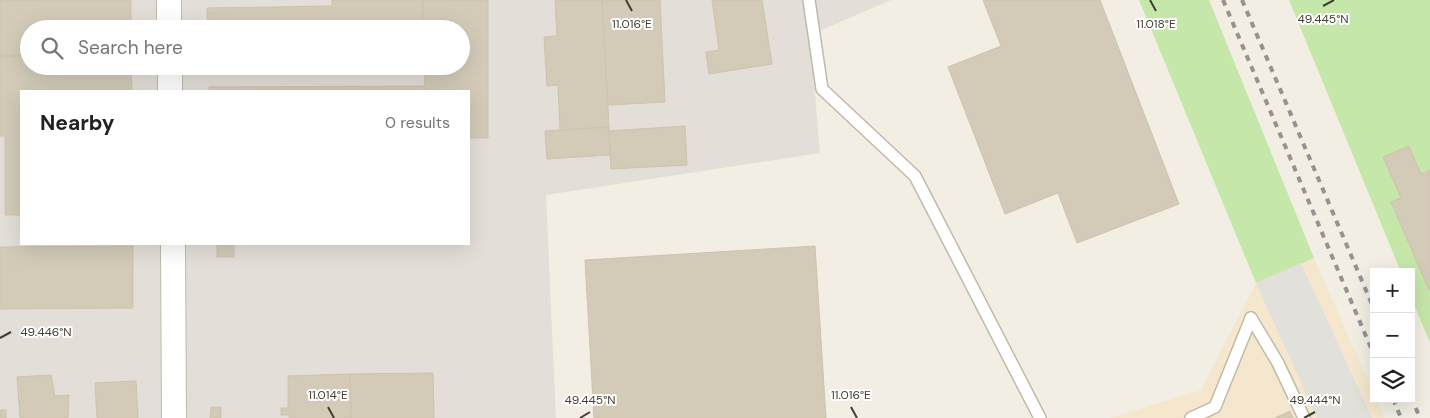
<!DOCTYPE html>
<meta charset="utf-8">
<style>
body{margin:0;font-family:"DM Sans",sans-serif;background:#f2f2f2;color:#222}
.controls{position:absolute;right:15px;bottom:15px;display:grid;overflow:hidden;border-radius:0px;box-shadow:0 5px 20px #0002}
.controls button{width:45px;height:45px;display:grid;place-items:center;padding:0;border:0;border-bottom:1px solid #e0e0e0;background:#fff;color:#222;font:25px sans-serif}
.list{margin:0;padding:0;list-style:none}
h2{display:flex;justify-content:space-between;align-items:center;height:65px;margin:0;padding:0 20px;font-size:21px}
h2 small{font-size:16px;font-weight:400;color:#767676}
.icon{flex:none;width:28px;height:28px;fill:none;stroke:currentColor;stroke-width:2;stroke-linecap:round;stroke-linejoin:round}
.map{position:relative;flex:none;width:1430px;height:418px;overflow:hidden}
.search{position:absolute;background:#fff;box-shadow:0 5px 20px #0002;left:20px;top:20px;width:450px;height:55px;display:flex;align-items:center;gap:12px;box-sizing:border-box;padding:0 18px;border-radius:28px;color:#767676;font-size:19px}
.panel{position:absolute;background:#fff;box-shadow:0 5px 20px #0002;left:20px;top:90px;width:450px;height:155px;border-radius:0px}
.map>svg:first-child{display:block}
</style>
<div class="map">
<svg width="1430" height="418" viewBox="0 0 1430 418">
<rect width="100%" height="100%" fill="#f2eee3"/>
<path fill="#f5e7cd" d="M1314 258 1374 394V399H1376L1384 418H1110L1201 390 1256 283Z"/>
<path fill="#e3dfd8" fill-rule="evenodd" d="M0 0H891L810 35 820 153 546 195 556 418H0ZM29 29H461V66H29ZM21 91H469V244H21Z"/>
<g fill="#c6e7aa">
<path d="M1139 0H1209L1314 258 1256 283Z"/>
<path d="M1289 0H1430V343L1411 297V272H1401Z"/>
</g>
<path fill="#e2e0db" d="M1301 263 1372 418H1317L1256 283Z"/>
<g fill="#d3cbb8" stroke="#cec3ab">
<path d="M0 0H131V29H29V56H0Z"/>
<path d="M332 0H423V29H207V8L332 6Z"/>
<path d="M423 0H488V138H469V91H425L424 66H461V29H423Z"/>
<path d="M555 0H602L609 127 560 130 558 85 547 86 544 37 557 36Z"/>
<path d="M602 0H660L665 102 608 105Z"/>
<path d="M712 0H762L772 64 709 74 706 52 719 50Z"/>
<path d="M983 0H1100L1179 204 1077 243 1058 193 1005 214 948 67 1001 46Z"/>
<path d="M0 56H29V66H131L132 91H21V215H5V136H0Z"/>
<path d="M425 86V91H209V87Z"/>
<path d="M685 126 687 165 611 169 609 131Z"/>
<path d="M609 127 610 155 547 159 545 131Z"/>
<path d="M1409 146 1421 174 1430 170V289L1429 290 1391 202 1401 198 1383 157Z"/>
<rect x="217" y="244" width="17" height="13"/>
<path d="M133 246V308L0 309V247Z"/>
<path d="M815 246 826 418H594L585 260Z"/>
<path d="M433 373 434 418H351L350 374Z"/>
<path d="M350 374 351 418H289V415H281V408H288V376Z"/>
<path d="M51 375 55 396 69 395 68 418H20L17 377Z"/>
<path d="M136 381 138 418H97L95 383Z"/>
<path d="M211 407H221V418H210Z"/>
<rect x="0" y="410" width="6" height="8"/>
<path d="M1290 411 1293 418H1275Z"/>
</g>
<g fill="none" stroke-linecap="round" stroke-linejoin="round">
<defs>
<g id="service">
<path d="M809 0 822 89 915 176 1040 418"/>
<path d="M1251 318 1278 363 1304 418"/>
<path d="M1191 418 1215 407 1251 318"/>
</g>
<g id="minor">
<path d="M169 0V29"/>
<path d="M170 66V91"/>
<path d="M173 244 174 418"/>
</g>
</defs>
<use href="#service" stroke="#c0baa8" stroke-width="14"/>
<use href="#minor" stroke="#c0baa8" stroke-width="26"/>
<use href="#service" stroke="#fff" stroke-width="11"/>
<use href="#minor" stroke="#fff" stroke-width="24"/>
<g stroke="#939393" stroke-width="4" stroke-dasharray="6 6" stroke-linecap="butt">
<path d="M1223 0 1374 355"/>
<path d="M1242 0 1374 309"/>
<path d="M1411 397 1420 418"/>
<path d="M1393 399 1401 418"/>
</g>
</g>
<path fill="none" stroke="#433e33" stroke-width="2" d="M626 0 632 11M1150 0 1156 11M1323 6 1334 0M0 338 11 332M328 407 334 418M851 407 857 418M580 418 590 412M1304 418 1315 412"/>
<g font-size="12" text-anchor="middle" fill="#433e33" stroke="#fff" stroke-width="4" stroke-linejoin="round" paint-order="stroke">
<text x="1323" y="23">49.445°N</text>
<text x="632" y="28">11.016°E</text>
<text x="1156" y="28">11.018°E</text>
<text x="46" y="336">49.446°N</text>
<text x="328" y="399">11.014°E</text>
<text x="851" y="399">11.016°E</text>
<text x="590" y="404">49.445°N</text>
<text x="1315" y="404">49.444°N</text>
</g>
</svg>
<div class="controls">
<button>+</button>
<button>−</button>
<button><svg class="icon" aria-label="layers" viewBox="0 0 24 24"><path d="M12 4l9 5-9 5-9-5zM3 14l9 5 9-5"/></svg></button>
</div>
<div class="search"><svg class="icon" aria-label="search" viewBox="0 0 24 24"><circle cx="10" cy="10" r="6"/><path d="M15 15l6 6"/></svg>Search here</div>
<section class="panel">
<h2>Nearby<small>0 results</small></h2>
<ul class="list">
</ul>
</section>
</div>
